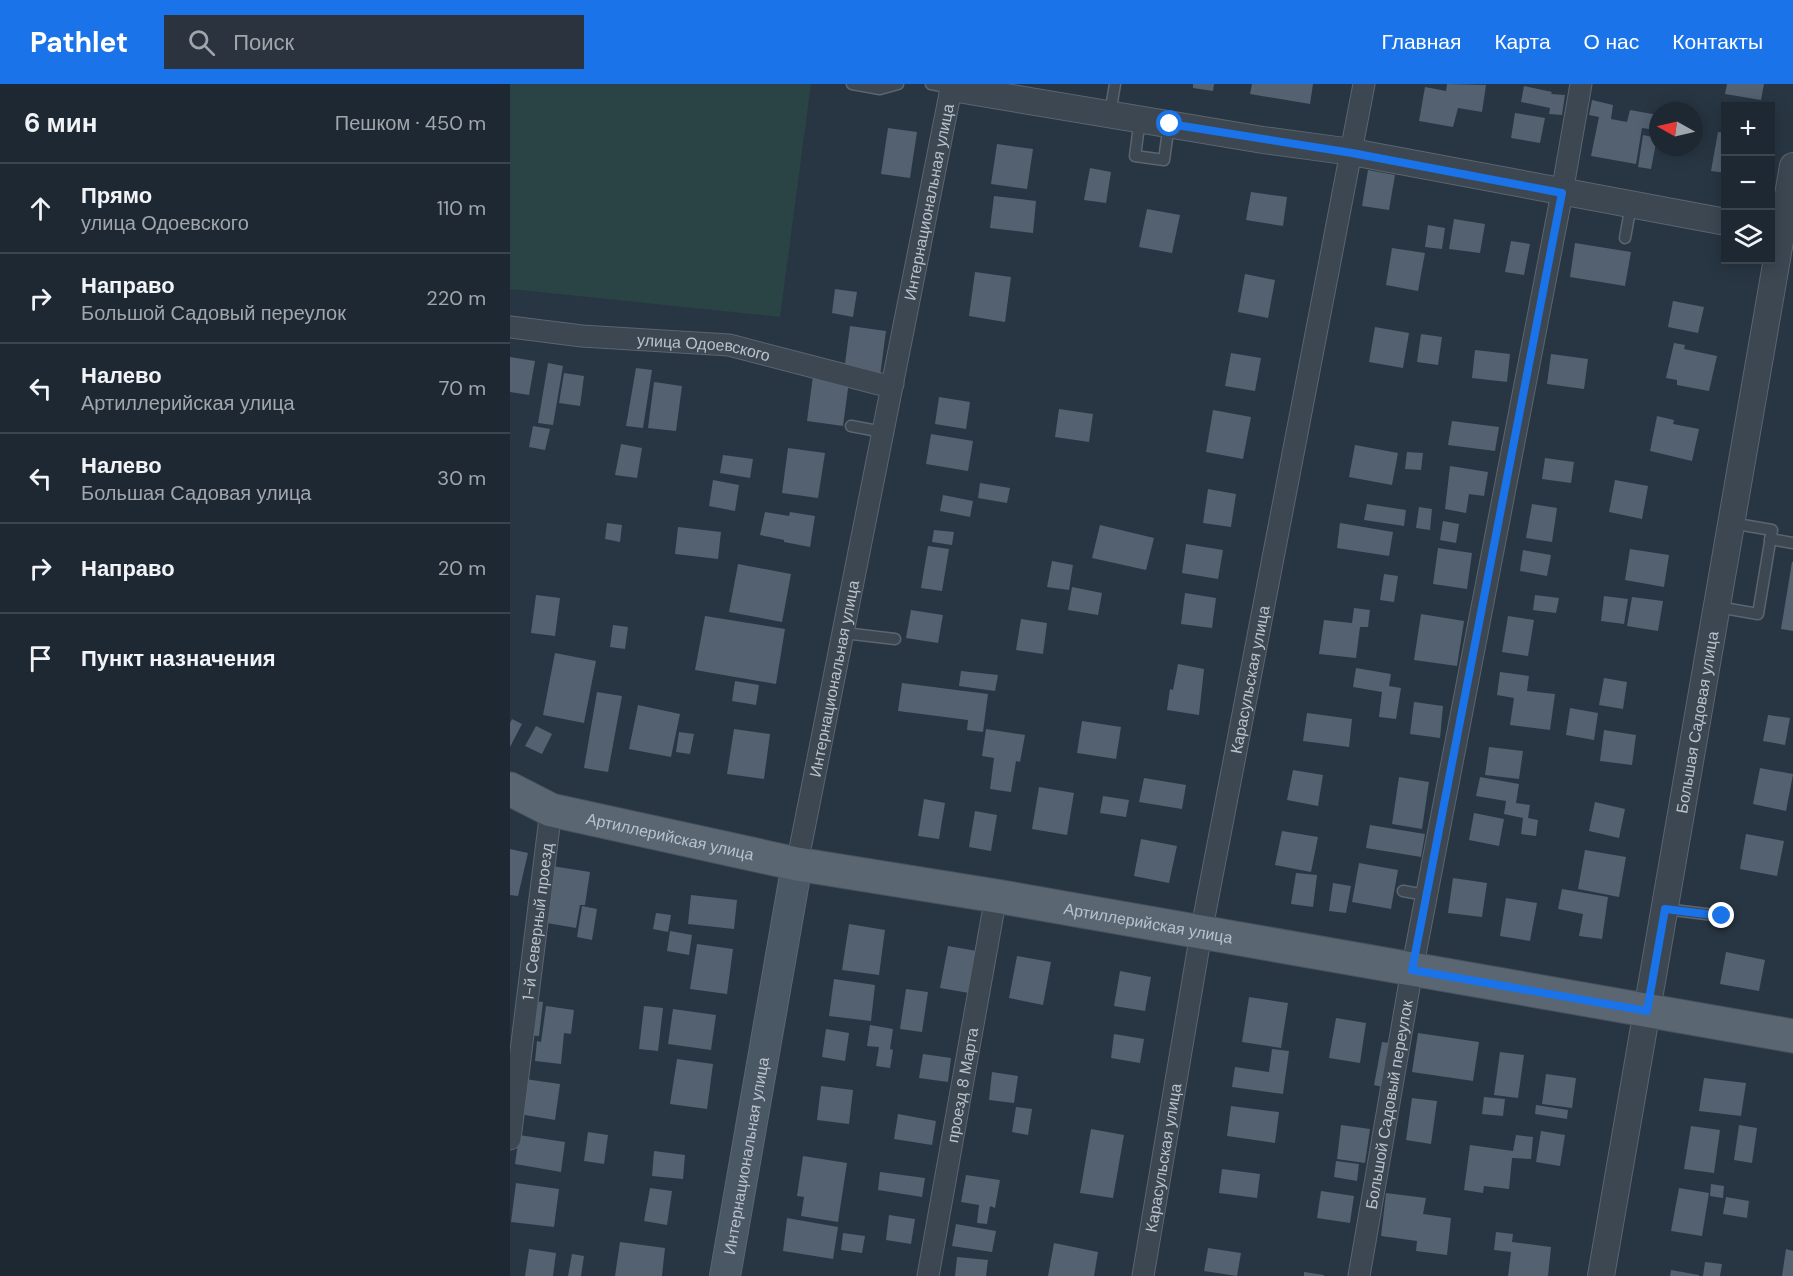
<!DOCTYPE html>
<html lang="ru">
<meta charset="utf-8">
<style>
body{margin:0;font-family:"DM Sans",sans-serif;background:#2b343e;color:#f1f3f6}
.controls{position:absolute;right:18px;top:18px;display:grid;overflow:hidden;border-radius:0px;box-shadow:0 3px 15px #0003}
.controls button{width:54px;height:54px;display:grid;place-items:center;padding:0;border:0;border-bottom:2px solid #3c444d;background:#1e2832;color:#f1f3f6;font:30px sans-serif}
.compass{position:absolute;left:1139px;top:18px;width:54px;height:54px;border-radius:50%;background:#1e2832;box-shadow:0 3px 15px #0003;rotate:278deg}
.stop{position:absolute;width:18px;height:18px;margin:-14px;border:4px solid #1a73e8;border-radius:50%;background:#fff}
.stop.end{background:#1a73e8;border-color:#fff;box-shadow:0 2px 6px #0008}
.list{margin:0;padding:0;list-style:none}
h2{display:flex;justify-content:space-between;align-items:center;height:78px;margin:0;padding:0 24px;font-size:26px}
h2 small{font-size:20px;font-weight:400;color:#a1a6ac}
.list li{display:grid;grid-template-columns:39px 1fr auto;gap:18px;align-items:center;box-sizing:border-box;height:90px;padding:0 24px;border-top:2px solid #3c444d}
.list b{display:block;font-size:22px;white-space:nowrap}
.list p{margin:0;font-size:20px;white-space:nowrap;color:#a1a6ac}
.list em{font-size:20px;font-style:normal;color:#a1a6ac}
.icon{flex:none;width:33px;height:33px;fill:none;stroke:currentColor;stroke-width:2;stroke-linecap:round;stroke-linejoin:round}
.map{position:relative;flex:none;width:1283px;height:1192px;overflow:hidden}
header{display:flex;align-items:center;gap:36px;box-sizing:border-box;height:84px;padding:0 30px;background:#1a73e8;color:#fff}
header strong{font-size:28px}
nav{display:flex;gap:33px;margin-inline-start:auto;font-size:21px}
.search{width:420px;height:54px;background:#2b343e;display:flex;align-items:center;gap:15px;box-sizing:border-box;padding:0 21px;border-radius:0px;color:#a1a6ac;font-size:22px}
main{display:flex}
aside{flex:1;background:#1e2832}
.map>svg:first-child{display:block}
</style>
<header>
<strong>Pathlet</strong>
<div class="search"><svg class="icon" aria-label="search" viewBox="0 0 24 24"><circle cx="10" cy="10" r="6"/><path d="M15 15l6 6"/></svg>Поиск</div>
<nav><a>Главная</a><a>Карта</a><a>О нас</a><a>Контакты</a></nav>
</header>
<main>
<aside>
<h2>6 мин<small>Пешком · 450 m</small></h2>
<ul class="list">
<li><svg class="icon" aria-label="ahead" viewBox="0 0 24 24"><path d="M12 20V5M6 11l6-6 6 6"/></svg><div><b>Прямо</b><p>улица Одоевского</p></div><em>110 m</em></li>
<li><svg class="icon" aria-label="right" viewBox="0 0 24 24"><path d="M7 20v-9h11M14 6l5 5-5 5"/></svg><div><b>Направо</b><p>Большой Садовый переулок</p></div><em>220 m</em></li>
<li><svg class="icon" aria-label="left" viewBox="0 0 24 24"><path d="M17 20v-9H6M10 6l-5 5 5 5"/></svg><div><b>Налево</b><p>Артиллерийская улица</p></div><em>70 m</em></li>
<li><svg class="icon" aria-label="left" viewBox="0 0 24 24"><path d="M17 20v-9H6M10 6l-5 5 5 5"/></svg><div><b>Налево</b><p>Большая Садовая улица</p></div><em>30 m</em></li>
<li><svg class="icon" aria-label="right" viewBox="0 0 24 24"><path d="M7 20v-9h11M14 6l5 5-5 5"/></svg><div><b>Направо</b></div><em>20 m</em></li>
<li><svg class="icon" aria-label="arrive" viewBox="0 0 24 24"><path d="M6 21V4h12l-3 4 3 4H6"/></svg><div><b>Пункт назначения</b></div></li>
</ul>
</aside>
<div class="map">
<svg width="1283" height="1192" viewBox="0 0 1283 1192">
<rect width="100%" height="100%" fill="#283643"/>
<path fill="#2a4344" d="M0 0H301L270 233 0 205Z"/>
<g fill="#536170">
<path d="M683 0H704L703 7 683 4Z"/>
<path d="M742 0H803L800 20 740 10Z"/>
<path d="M937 0 976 1 972 28 948 24 943 43 909 37 915 3 936 7Z"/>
<path d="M1217 0H1254L1251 16 1215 10Z"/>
<path d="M1014 2 1042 8 1041 10 1055 11 1052 31 1039 30 1040 24 1011 18Z"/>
<path d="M1082 16 1103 21 1101 35 1117 38 1120 26 1148 31 1146 46 1132 44 1126 80 1081 72 1089 33 1079 31Z"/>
<path d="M1005 29 1035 34 1030 59 1001 54Z"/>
<path d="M378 44 407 48 400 94 371 90Z"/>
<path d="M1208 48 1216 49V89L1201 87Z"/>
<path d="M1133 51 1147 54 1141 85 1128 83Z"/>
<path d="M487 60 523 65 517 105 481 100Z"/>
<path d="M580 84 601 88 596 119 574 116Z"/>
<path d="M858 86 885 91 879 126 852 122Z"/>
<path d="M741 108 777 113 773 142 736 136Z"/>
<path d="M484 112 526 117 523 149 480 144Z"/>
<path d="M637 125 670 131 662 169 629 163Z"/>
<path d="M944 135 975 140 970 169 939 165Z"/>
<path d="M918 141 935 144 932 165 915 163Z"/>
<path d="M1001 157 1020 160 1014 191 995 188Z"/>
<path d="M1065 159 1121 168 1115 202 1060 193Z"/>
<path d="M882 164 915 169 908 207 876 201Z"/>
<path d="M465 188 501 193 495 238 459 232Z"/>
<path d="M735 190 765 196 758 234 728 228Z"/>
<path d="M325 205 347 208 343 233 322 229Z"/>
<path d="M1163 217 1194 223 1188 249 1158 243Z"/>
<path d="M340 242 376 247 370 292 334 287Z"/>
<path d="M865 243 899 249 893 284 859 278Z"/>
<path d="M911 250 932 253 928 281 907 278Z"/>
<path d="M1164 259 1175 261 1174 265 1207 272 1199 307 1167 301V296L1156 294Z"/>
<path d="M965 266 1000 270 997 298 962 294Z"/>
<path d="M721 269 751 274 745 307 715 302Z"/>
<path d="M1041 270 1078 275 1074 305 1037 300Z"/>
<path d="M0 273 25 277 19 311 0 308Z"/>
<path d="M38 279 53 282 43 341 28 339Z"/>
<path d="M126 284 142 286 133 344 116 342Z"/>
<path d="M54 289 74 292 70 322 49 319Z"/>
<path d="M303 292 339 297 333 342 297 337Z"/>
<path d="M144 298 172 302 166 347 138 344Z"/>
<path d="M429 313 460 318 456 345 425 340Z"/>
<path d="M549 325 583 330 579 358 545 353Z"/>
<path d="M703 326 741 333 733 375 696 368Z"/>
<path d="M1147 332 1164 336 1163 340 1189 345 1182 377 1140 367Z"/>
<path d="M942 337 989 343 985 367 938 361Z"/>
<path d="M23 342 40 345 35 366 19 363Z"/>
<path d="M421 350 463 357 458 387 416 380Z"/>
<path d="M111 360 132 364 127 394 105 391Z"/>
<path d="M845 361 888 369 882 401 839 393Z"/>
<path d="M278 364 315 369 308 414 272 409Z"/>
<path d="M897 368 913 369 911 386 895 385Z"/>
<path d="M213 371 243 375 240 394 210 389Z"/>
<path d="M1035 374 1064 378 1061 399 1032 395Z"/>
<path d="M940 382 978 388 974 412 959 410 956 429 935 425Z"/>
<path d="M203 396 229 401 225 427 199 422Z"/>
<path d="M1105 396 1138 402 1132 435 1099 428Z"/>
<path d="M470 399 500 404 497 419 468 414Z"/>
<path d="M698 405 726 410 721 443 693 439Z"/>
<path d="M433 411 463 417 460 433 430 427Z"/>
<path d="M857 420 896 426 894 442 854 436Z"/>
<path d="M1022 420 1047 424 1042 458 1016 454Z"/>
<path d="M909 423 922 425 920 446 906 444Z"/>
<path d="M255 428 279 432 280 428 305 432 300 463 274 458V456L250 451Z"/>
<path d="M933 437 949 440 946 459 930 456Z"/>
<path d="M97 439 112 441 110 458 95 455Z"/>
<path d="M830 439 883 448 879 472 827 464Z"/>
<path d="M590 441 644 454 636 486 582 474Z"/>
<path d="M168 443 211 448 208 475 165 470Z"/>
<path d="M424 446 444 448 442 461 422 458Z"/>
<path d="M676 460 713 466 708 495 672 489Z"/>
<path d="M418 462 439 465 432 507 411 504Z"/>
<path d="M928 464 962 469 957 505 923 500Z"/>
<path d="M1120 465 1159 471 1154 503 1115 496Z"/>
<path d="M1013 466 1041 471 1037 492 1010 487Z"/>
<path d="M542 477 563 481 559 506 537 503Z"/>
<path d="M1282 478H1283V547L1271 545Z"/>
<path d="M228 480 281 490 272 538 219 528Z"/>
<path d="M874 490 888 492 884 518 870 516Z"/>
<path d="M562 503 592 509 588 531 558 526Z"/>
<path d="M675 509 706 514 702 544 671 540Z"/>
<path d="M26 511 50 514 45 552 21 549Z"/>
<path d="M1025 511 1049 514 1046 529 1023 526Z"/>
<path d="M1094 512 1118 515 1114 540 1091 537Z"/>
<path d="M1122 513 1153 517 1148 547 1117 542Z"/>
<path d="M844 524 860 526 858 543H850L846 574 809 570 814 536 842 539Z"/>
<path d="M401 526 433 531 428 559 396 554Z"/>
<path d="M911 530 954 537 947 582 904 576Z"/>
<path d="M195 532 275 545 266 600 185 586Z"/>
<path d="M998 532 1024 536 1018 572 992 568Z"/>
<path d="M511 535 537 539 533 570 506 566Z"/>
<path d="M103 541 118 543 115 565 100 563Z"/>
<path d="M45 569 86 577 74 639 33 631Z"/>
<path d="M668 580 694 585 689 631 657 626 660 605 663 606Z"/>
<path d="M846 584 881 590 879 602 891 604 886 635 869 633 872 608 843 603Z"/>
<path d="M451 587 488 591 485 607 449 602Z"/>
<path d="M990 588 1019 592 1017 607 1045 610 1040 646 1000 641 1004 614 987 611Z"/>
<path d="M1094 594 1117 598 1113 625 1089 621Z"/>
<path d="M225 597 249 601 246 621 222 617Z"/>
<path d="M392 599 478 610 473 648 457 646 458 636 388 627Z"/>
<path d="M87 608 112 612 98 688 74 684Z"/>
<path d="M904 618 933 622 930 654 900 650Z"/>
<path d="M128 621 170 630 161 673 119 665Z"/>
<path d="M1060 624 1088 629 1084 656 1056 651Z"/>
<path d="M797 629 842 635 839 663 793 657Z"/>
<path d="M1258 631 1280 634 1275 661 1253 657Z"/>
<path d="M2 635 12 640 0 663V639Z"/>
<path d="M572 637 611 643 606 675 567 669Z"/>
<path d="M26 642 42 650 32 670 15 662Z"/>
<path d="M224 645 260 650 254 695 217 690Z"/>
<path d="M476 645 515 651 510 678 506 677 501 708 480 705 484 674 472 672Z"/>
<path d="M1094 646 1126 651 1122 681 1090 677Z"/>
<path d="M169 648 184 650 180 670 166 668Z"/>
<path d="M979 663 1013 667 1009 695 975 691Z"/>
<path d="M1250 684 1283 690 1276 727 1243 720Z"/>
<path d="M783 686 813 691 808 722 777 716Z"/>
<path d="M889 693 919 698 912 745 882 740Z"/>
<path d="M970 693 1009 700 1006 719 1020 721 1018 734 1028 736 1026 752 1011 750 1013 734 994 730 996 717 966 712Z"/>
<path d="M634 694 676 701 672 725 629 718Z"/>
<path d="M529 703 564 709 557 751 522 745Z"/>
<path d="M593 712 619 716 616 733 590 729Z"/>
<path d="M414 715 435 719 429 755 408 752Z"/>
<path d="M1085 718 1115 725 1109 754 1079 747Z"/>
<path d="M465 727 487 731 481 767 459 763Z"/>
<path d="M964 729 994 735 989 762 959 756Z"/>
<path d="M860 741 915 750 911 773 856 764Z"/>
<path d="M772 747 808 753 801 788 765 781Z"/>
<path d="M1236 750 1274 757 1267 792 1230 785Z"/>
<path d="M631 755 667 762 659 799 624 792Z"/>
<path d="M0 765 18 769 8 812 0 811Z"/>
<path d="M1075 766 1116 773 1109 813 1068 805Z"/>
<path d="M849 779 888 786 881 825 842 818Z"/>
<path d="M42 782 80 788 75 821H70L66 844 37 839 41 816H37Z"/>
<path d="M786 789 807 791 803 823 781 820Z"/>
<path d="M943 794 977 799 972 833 938 829Z"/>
<path d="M823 799 841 802 836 829 819 827Z"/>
<path d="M1052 805 1098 813 1092 855 1069 852 1073 830 1048 825Z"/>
<path d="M181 811 227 816 224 845 178 840Z"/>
<path d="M996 814 1027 819 1020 857 990 852Z"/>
<path d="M72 822 87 825 82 856 67 853Z"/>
<path d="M146 829 161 831 158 848 143 845Z"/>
<path d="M339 840 375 846 369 891 332 886Z"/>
<path d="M160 847 182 851 179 871 157 867Z"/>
<path d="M187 860 223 865 217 910 180 905Z"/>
<path d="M438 862 467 867 459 909 430 904Z"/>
<path d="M1216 868 1255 876 1249 907 1210 900Z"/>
<path d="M507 872 541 878 533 921 499 914Z"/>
<path d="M610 887 641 893 635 927 604 922Z"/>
<path d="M324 895 365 901 361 937 319 932Z"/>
<path d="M396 905 418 908 412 948 390 945Z"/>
<path d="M739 913 778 919 771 964 732 958Z"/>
<path d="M21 917 33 918 29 952 17 951Z"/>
<path d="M36 922 64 926 61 950 54 949 51 980 25 977 27 957 31 958Z"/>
<path d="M134 922 153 924 148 967 129 965Z"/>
<path d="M163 925 206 931 201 966 158 960Z"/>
<path d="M826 934 856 939 850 979 819 974Z"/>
<path d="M360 941 383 945 380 965 383 966 380 984 366 982 369 963 357 962Z"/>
<path d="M316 945 339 949 335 977 312 973Z"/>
<path d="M908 949 969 958 963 997 902 988Z"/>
<path d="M604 950 634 955 630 979 601 974Z"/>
<path d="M872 958 886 960 877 1004 864 1001Z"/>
<path d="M762 965 779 967 773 1010 722 1003 725 983 759 988Z"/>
<path d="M990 968 1014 971 1008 1014 984 1011Z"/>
<path d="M413 970 441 974 438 998 409 994Z"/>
<path d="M167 975 203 980 197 1025 160 1020Z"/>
<path d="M482 988 508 992 504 1019 479 1016Z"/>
<path d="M1036 990 1066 994 1062 1024 1032 1020Z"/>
<path d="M1194 994 1236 999 1231 1032 1189 1027Z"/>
<path d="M15 995 50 1000 45 1036 9 1030Z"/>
<path d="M311 1002 343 1006 339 1040 307 1036Z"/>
<path d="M974 1013 995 1015 993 1032 972 1030Z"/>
<path d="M902 1014 927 1017 921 1060 896 1056Z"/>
<path d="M1026 1021 1058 1026 1057 1035 1025 1030Z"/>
<path d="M721 1022 769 1028 765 1059 717 1052Z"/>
<path d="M506 1023 522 1025 518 1051 502 1048Z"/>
<path d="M388 1030 426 1037 422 1061 384 1055Z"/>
<path d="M831 1041 860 1045 855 1079 827 1075Z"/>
<path d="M1229 1041 1247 1044 1242 1079 1224 1076Z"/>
<path d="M1181 1042 1210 1046 1204 1089 1174 1085Z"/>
<path d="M581 1045 614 1051 603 1114 570 1109Z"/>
<path d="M1031 1047 1055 1051 1050 1082 1026 1078Z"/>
<path d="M78 1048 98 1051 94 1080 74 1077Z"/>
<path d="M9 1051 55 1058 51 1088 5 1080Z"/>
<path d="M1006 1051 1023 1053 1021 1075 1002 1074 999 1105 974 1102 973 1109 954 1106 960 1061 1003 1067Z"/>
<path d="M144 1067 175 1071 173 1095 142 1092Z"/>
<path d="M293 1072 337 1079 328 1138 291 1132 294 1113 287 1112Z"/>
<path d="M826 1077 849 1080 847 1097 824 1093Z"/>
<path d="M712 1085 750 1090 747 1114 709 1109Z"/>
<path d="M370 1088 415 1094 412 1113 368 1106Z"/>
<path d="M456 1091 490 1096 485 1124 480 1122 477 1140 467 1139 469 1121 451 1118Z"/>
<path d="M6 1099 49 1105 44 1143 1 1138Z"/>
<path d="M1201 1100 1214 1102 1213 1114 1200 1112Z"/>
<path d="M140 1104 162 1107 157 1141 134 1137Z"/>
<path d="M1169 1104 1199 1109 1192 1152 1161 1147Z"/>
<path d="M811 1107 844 1112 840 1139 807 1134Z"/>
<path d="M876 1109 916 1114 913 1130 941 1134 937 1171 906 1167 907 1157 871 1152Z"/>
<path d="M1216 1113 1239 1117 1237 1134 1213 1130Z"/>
<path d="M379 1131 405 1135 401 1160 376 1156Z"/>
<path d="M277 1134 328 1143 323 1175 273 1167Z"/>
<path d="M446 1140 486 1147 482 1168 442 1162Z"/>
<path d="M986 1148 1003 1150 1002 1158 1041 1163 1038 1192H998L1001 1168 984 1166Z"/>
<path d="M333 1149 355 1152 352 1169 331 1166Z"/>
<path d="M110 1158 155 1164 152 1192H105Z"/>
<path d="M544 1159 588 1168 584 1192H538Z"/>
<path d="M698 1164 731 1169 727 1192 694 1187Z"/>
<path d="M19 1165 46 1169 43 1192H15Z"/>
<path d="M1276 1165 1283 1167V1192H1272Z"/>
<path d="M62 1170 74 1172 71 1192H58Z"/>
<path d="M447 1173 478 1176 476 1192H445Z"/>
<path d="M1195 1178 1212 1180 1210 1192H1193Z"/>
<path d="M1161 1186 1189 1191V1192H1160Z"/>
<path d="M794 1188 814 1191V1192H794Z"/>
</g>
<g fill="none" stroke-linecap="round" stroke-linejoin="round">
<defs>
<g id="service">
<path d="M342 0 370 5 388 0"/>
<path d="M421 0 442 4"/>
<path d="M600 30 605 0"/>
<path d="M630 35 625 72 654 76 659 40"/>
<path d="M1115 154 1121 121"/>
<path d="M341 342 373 348"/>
<path d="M1260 455 1283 459"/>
<path d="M1208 523 1248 530 1262 446 1221 439"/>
<path d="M334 549 385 555"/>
<path d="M893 807 916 811"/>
<path d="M1155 825 1212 832"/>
</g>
<g id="minor">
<path id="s1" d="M0 243 72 252 219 261 369 300H383"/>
<path id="s2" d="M287 780 442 0"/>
<path id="s3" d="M0 1055 41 726"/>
<path id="s4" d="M418 1192 486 812"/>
<path id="s5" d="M633 1192 691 849 854 0"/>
<path id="s6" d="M849 1192 902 886 1052 109 1071 0"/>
</g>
<g id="tertiary">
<path d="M442 4 753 56 842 68 1216 138"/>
<path id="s7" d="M1091 1192 1283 82"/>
</g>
<g id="secondary">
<path id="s8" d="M215 1192 287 780"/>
</g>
<g id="primary">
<path id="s9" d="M0 705 41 726 287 780 486 812 1283 952"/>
</g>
</defs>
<use href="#service" stroke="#5a6570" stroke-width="13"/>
<use href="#minor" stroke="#5a6570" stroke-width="23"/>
<use href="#tertiary" stroke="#5a6570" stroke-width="28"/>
<use href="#secondary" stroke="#5a6570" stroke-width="32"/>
<use href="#primary" stroke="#46515c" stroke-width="35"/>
<use href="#service" stroke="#3c4752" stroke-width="10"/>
<use href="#minor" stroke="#3c4752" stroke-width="21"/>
<use href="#tertiary" stroke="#3c4752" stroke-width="26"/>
<use href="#secondary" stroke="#4a5765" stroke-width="30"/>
<use href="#primary" stroke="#5a6772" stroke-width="33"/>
</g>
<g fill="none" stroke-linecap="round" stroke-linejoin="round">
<path stroke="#1a73e8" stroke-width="8" d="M660 40 842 69 1052 109 902 886 1137 927 1155 825 1212 832"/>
</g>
<g text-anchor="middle" stroke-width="4.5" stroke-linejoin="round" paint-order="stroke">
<g font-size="16" fill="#b9c2cc" stroke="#212d38">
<text dy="6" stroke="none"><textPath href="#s2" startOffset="675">Интернациональная улица</textPath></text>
<text dy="6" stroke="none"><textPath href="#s1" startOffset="195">улица Одоевского</textPath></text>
<text dy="6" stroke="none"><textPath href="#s2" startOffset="189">Интернациональная улица</textPath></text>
<text dy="6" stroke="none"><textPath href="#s5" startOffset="606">Карасульская улица</textPath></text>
<text dy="6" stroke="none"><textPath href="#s7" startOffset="562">Большая Садовая улица</textPath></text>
<text dy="6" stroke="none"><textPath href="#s9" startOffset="168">Артиллерийская улица</textPath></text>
<text dy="6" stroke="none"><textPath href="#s3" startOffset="219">1-й Северный проезд</textPath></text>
<text dy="6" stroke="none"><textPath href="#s9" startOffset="654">Артиллерийская улица</textPath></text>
<text dy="6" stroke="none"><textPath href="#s4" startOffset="194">проезд 8 Марта</textPath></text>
<text dy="6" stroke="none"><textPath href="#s6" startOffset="174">Большой Садовый переулок</textPath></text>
<text dy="6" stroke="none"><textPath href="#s8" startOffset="122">Интернациональная улица</textPath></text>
<text dy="6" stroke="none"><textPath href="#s5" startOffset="120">Карасульская улица</textPath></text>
</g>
</g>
</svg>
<div class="controls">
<button>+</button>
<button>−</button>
<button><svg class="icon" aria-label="layers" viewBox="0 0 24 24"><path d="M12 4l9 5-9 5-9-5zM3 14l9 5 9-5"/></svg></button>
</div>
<svg class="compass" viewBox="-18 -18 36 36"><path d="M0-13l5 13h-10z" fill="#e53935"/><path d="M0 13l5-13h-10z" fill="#a1a6ac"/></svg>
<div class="stop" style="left:660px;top:40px"></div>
<div class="stop end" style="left:1212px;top:832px"></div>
</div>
</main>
